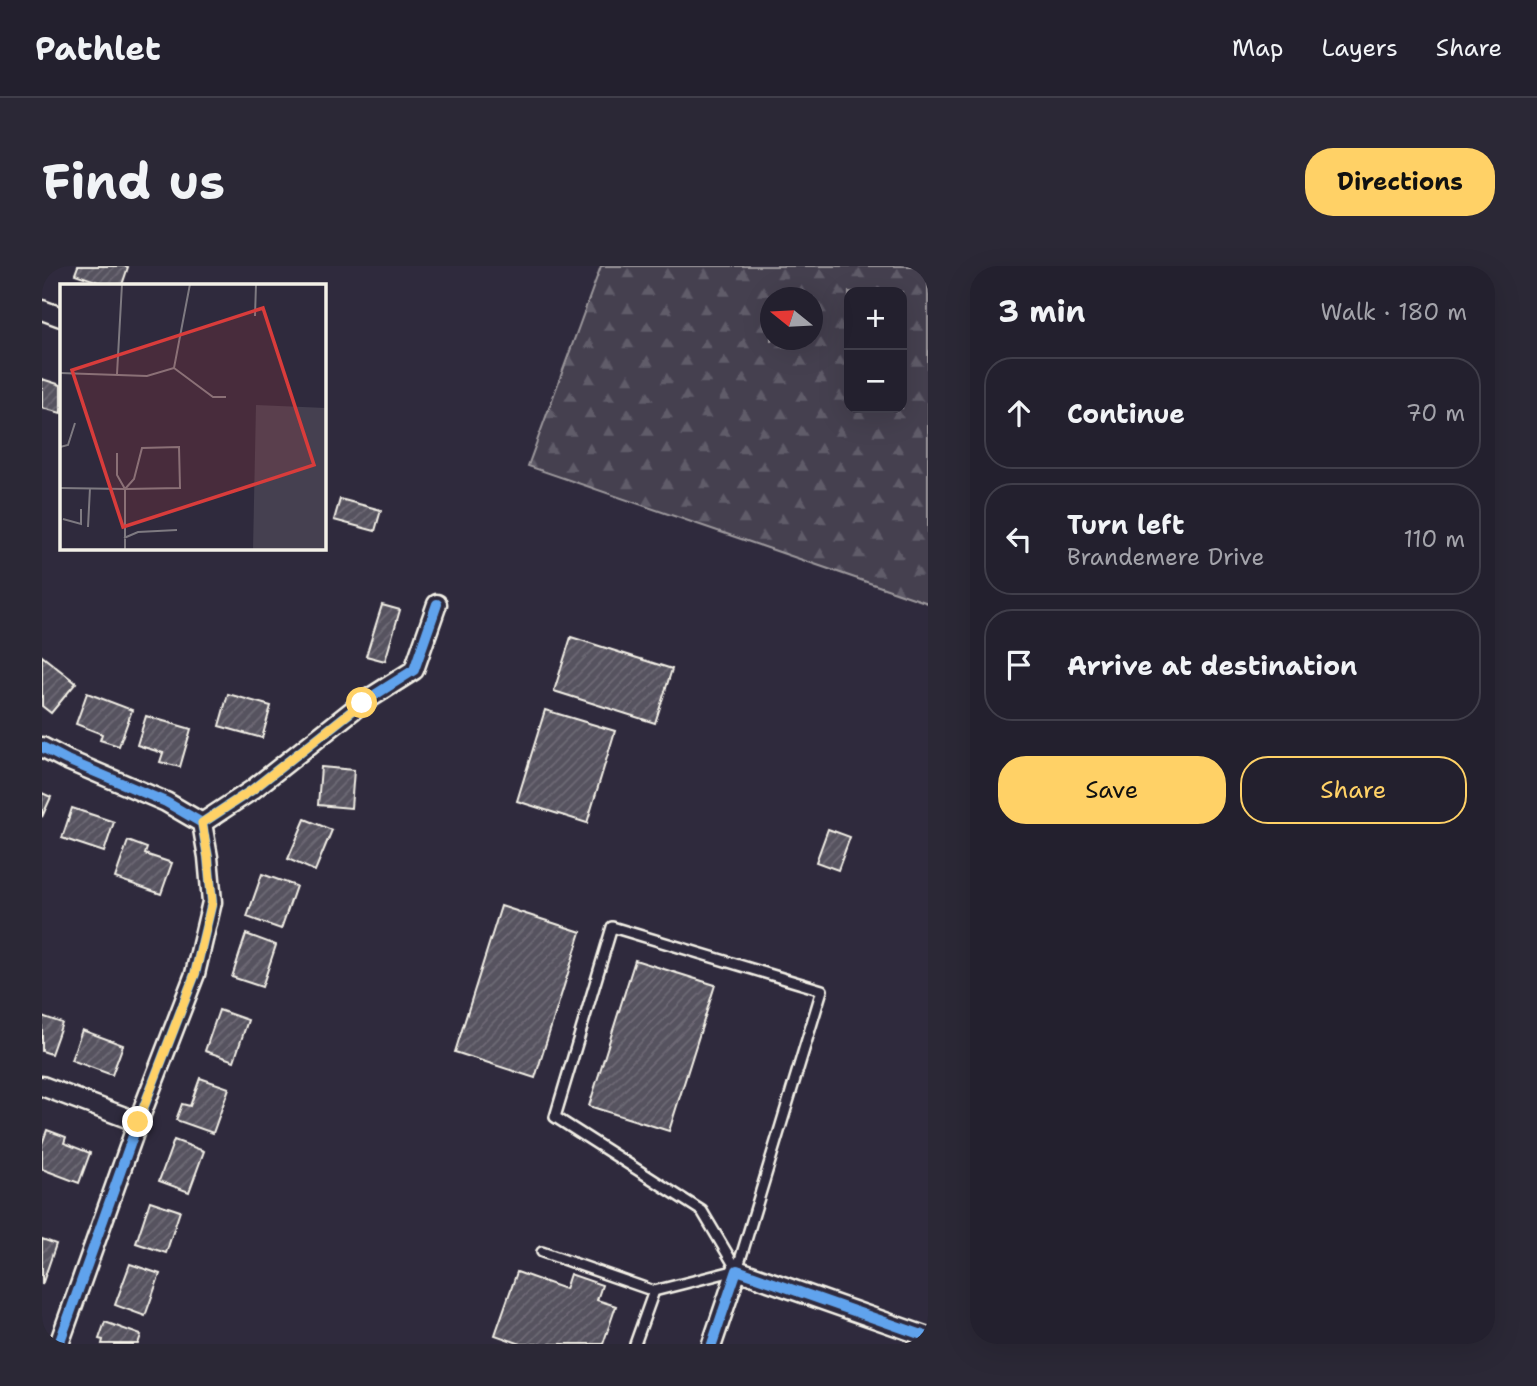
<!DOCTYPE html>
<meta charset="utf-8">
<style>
body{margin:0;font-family:"Shantell Sans",sans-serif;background:#2b2836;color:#f1f3f6}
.controls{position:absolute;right:21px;top:21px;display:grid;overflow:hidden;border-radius:14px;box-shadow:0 7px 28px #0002}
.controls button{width:63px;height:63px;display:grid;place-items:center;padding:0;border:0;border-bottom:2px solid #403e4a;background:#23202e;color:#f1f3f6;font:35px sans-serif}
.compass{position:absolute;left:718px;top:21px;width:63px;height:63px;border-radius:50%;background:#23202e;box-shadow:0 7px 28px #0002;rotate:288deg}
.stop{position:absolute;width:21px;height:21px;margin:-16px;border:5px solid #ffd166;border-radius:50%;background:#fff}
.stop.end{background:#ffd166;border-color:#fff;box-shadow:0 2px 7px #0008}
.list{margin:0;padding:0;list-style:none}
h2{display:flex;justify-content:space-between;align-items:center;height:91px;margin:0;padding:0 28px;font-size:30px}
h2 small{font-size:23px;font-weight:400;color:#a3a3aa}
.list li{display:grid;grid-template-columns:46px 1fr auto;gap:21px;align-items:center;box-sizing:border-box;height:112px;margin:0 14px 14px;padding:0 14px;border:2px solid #403e4a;border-radius:28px}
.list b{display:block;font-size:26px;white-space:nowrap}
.list p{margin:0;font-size:23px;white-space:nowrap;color:#a3a3aa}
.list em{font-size:23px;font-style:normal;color:#a3a3aa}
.actions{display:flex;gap:14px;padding:21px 28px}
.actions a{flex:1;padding:16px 0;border:2px solid #ffd166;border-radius:28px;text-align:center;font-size:24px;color:#ffd166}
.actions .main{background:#ffd166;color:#111}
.icon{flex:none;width:38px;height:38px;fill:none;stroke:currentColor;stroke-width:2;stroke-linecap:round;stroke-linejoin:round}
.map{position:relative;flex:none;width:886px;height:1078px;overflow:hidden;border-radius:28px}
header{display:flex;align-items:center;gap:42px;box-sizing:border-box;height:98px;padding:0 35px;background:#23202e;border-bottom:2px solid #403e4a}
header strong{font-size:33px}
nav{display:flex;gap:38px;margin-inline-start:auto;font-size:24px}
.intro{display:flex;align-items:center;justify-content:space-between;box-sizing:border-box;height:168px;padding:0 42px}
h1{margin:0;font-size:49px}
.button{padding:18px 32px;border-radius:28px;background:#ffd166;color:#111;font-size:24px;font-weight:700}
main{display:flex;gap:42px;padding:0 42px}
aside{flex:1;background:#23202e;border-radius:28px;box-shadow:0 7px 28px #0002}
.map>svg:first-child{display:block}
</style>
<header>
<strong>Pathlet</strong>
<nav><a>Map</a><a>Layers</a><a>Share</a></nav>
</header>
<div class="intro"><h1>Find us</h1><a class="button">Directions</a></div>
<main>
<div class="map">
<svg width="886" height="1078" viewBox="0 0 886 1078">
<defs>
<pattern id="forest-firs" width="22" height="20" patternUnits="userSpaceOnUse" patternTransform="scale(1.75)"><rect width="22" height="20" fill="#454050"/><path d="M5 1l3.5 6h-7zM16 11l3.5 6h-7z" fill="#605c69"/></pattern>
<pattern id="building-hatch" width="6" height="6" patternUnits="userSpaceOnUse" patternTransform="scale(1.75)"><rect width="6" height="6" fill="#56525f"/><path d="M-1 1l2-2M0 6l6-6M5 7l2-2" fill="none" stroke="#6f6b76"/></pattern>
</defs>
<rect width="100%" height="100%" fill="#2f2a3d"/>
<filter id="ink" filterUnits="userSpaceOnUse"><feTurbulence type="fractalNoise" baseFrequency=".0143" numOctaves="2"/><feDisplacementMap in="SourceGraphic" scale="14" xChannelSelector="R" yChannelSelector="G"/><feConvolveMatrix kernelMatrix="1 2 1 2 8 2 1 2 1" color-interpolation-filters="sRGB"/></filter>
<g filter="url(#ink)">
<path fill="url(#forest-firs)" stroke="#9c989c" stroke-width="2" fill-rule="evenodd" d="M559 0H886V337L486 200ZM807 26H860V142H807ZM729 32H771V74H729Z"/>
<g fill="url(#building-hatch)" stroke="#f4f1e8" stroke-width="2">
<path d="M36 0H82L86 1 80 19H65L33 8Z"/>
<path d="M0 113 19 119V147L0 142Z"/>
<path d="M298 233 339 244 333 265 292 254Z"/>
<path d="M340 339 358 344 343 395 324 390Z"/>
<path d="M529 371 630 403 613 457 512 425Z"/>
<path d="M0 390 34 417 9 447 0 440Z"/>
<path d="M45 427 90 444 77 480 58 474 60 468 34 458Z"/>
<path d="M186 428 229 440 220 472 177 460Z"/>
<path d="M503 444 573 465 545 557 475 535Z"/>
<path d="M104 450 149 463 138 501 118 496 121 487 95 479Z"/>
<path d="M279 501 312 504 309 542 276 539Z"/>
<path d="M0 527 9 531 0 551Z"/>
<path d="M30 542 72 556 62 586 20 572Z"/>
<path d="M263 553 290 564 273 605 246 593Z"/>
<path d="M786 563 808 571 796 604 774 596Z"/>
<path d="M86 575 105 582 103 588 130 597 119 628 73 612Z"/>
<path d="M220 608 254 620 239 663 205 651Z"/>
<path d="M459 640 539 666 493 812 413 786Z"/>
<path d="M204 668 234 679 220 721 190 711Z"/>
<path d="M593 694 673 719 627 865 547 840Z"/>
<path d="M177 744 206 754 192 795 163 785Z"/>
<path d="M0 750 20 757 9 788 0 785Z"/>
<path d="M40 764 81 779 70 809 29 794Z"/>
<path d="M158 812 187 822 171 867 134 854 140 838 148 840Z"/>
<path d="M5 864 24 871 22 877 48 887 37 917 0 903V878Z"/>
<path d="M132 874 162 885 147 926 117 915Z"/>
<path d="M108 935 138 945 124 987 94 977Z"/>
<path d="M0 973 14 978 0 1019Z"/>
<path d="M88 998 118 1008 103 1050 73 1039Z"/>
<path d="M475 1006 523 1023 528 1008 560 1019 555 1034 574 1040 561 1078H479L453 1069Z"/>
<path d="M63 1056 99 1069 96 1078H60L61 1074 57 1073Z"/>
</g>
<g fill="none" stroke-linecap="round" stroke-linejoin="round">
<defs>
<g id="service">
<path d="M500 986 612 1025 695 1004 660 945 513 851 570 661 780 724 695 1004"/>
<path d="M593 1078 612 1025"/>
</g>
<g id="minor">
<path d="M0 44 19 51"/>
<path d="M0 481 25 494 124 536 160 557 166 591 170 636 153 708 96 856 17 1078"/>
<path d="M160 557 210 524 320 437 372 404 395 338"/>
<path d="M0 820 96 856"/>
<path d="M670 1078 695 1004 886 1071"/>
</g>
</defs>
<use href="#service" stroke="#f4f1e8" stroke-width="14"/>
<use href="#minor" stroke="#f4f1e8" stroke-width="23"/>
<use href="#service" stroke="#2f2a3d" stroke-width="9"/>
<use href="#minor" stroke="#2f2a3d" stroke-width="18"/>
<defs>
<g id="cycleway">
<path d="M0 481 25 494 124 536 160 557 166 591 170 636 153 708 96 856 17 1078"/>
<path d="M160 557 210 524 320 437 372 404 395 338"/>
<path d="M670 1078 695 1004 886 1071"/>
</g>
</defs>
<use href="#cycleway" stroke="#2f2a3d" stroke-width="15"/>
<use href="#cycleway" stroke="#60a3ed" stroke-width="10"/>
</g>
</g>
<g fill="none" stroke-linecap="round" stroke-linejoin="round" filter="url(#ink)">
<path stroke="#ffd166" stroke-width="9" d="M96 856 153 708 170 636 166 591 160 557 210 524 320 437"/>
</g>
<g transform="translate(18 18)">
<rect width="266" height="266" fill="#2f2a3d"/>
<path d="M196 121 266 124V266H193Z" fill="#454050"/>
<path fill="none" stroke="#7e7a81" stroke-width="2" d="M195 32 196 0M114 84 153 113H166M0 89 87 92 114 84 130 0M57 90 62 0M0 163 8 161 15 139M57 169V191L65 205 74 195 82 164 119 163 120 204 65 205M0 204 65 205V266M3 235 21 240V225M28 243 30 204M64 254 78 248 117 246"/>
<path fill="#d93c3b" fill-opacity="0.15" stroke="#d93c3b" stroke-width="3.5" d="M203 24 254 181 63 243 12 86Z"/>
<rect width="266" height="266" fill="none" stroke="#f4f1e8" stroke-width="3.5"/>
</g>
</svg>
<div class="controls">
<button>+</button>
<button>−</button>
</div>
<svg class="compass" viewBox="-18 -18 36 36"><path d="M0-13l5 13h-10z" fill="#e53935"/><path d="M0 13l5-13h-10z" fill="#a3a3aa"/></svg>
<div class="stop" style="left:320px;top:437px"></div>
<div class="stop end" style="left:96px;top:856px"></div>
</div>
<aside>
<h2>3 min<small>Walk · 180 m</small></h2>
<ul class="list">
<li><svg class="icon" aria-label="ahead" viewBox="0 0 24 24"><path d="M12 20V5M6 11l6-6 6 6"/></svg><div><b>Continue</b></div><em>70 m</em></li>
<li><svg class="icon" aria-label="left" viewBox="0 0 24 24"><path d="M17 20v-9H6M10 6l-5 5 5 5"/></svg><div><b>Turn left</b><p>Brandemere Drive</p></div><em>110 m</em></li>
<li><svg class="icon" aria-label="arrive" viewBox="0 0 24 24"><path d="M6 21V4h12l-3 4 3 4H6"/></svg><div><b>Arrive at destination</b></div></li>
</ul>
<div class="actions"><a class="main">Save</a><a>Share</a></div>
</aside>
</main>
